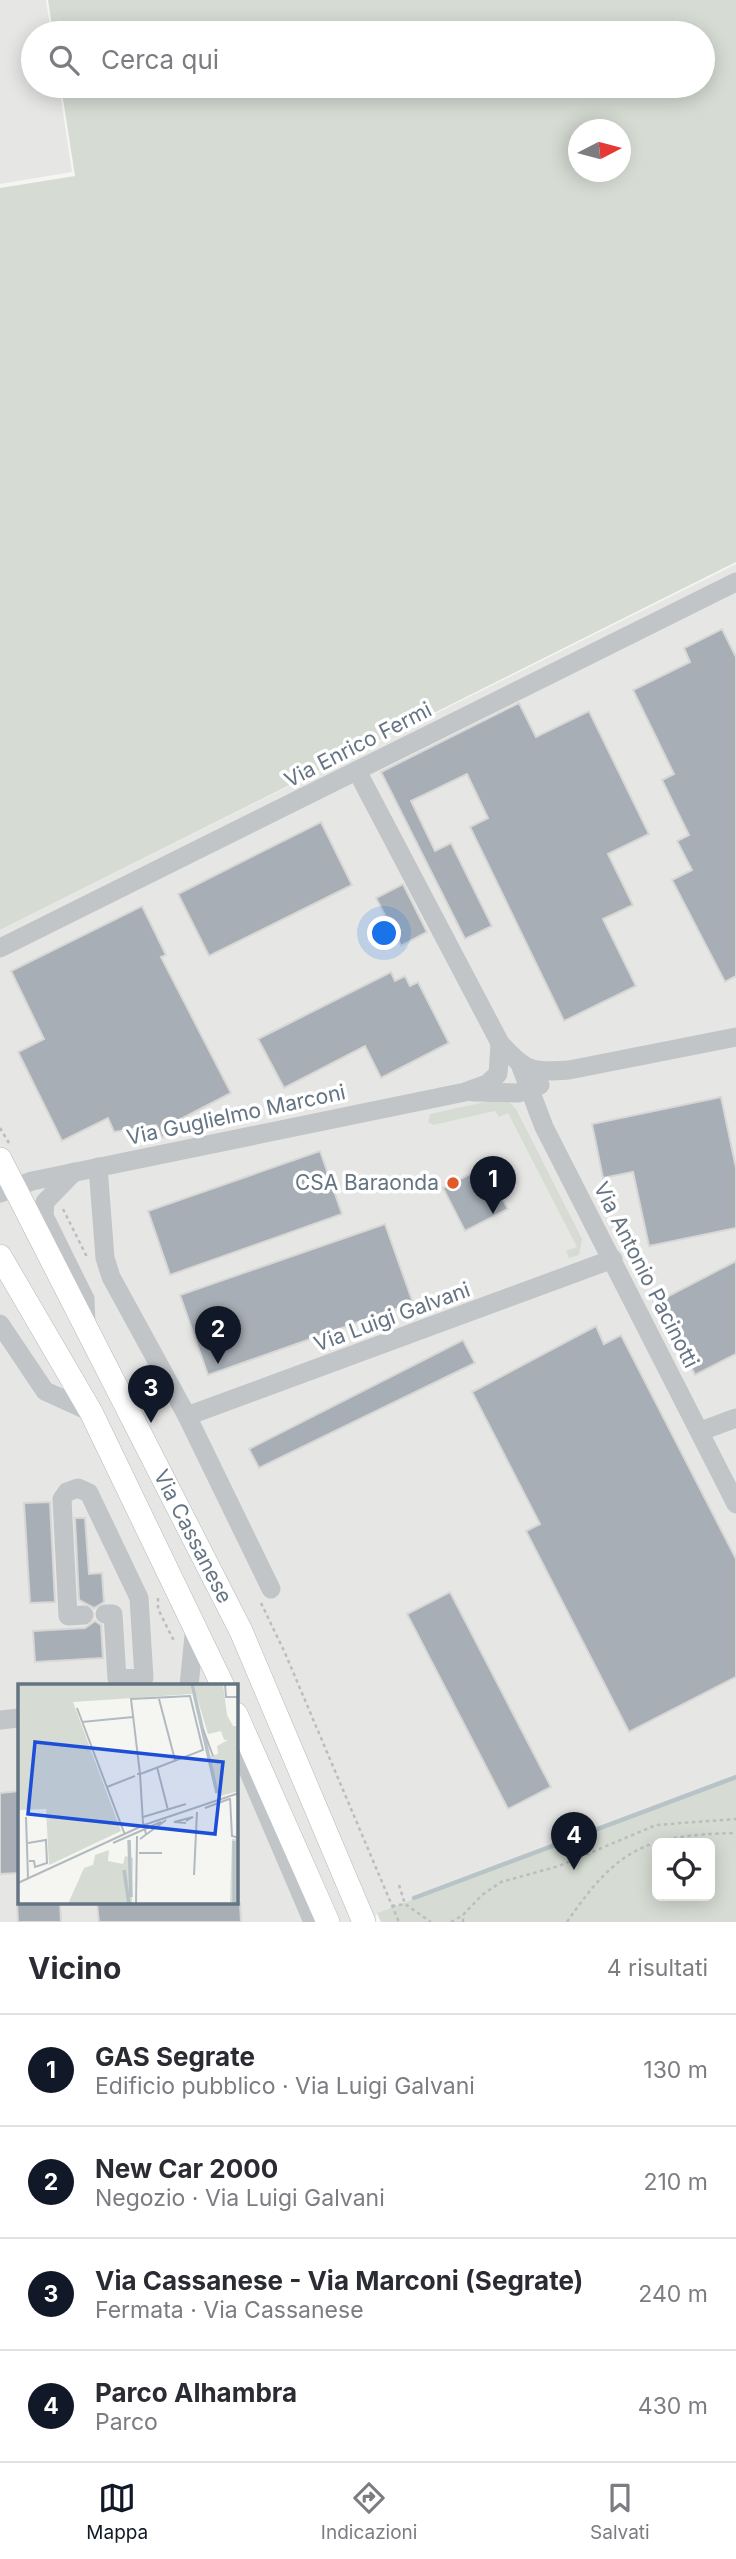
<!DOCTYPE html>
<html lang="it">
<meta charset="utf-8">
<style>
body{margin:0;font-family:Inter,sans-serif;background:#f7f7f7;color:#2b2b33}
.controls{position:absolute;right:21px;bottom:21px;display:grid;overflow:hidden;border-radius:10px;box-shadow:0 4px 18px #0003}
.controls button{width:63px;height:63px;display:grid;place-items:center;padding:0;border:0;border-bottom:2px solid #e1e1e2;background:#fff;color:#2b2b33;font:35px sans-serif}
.compass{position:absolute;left:568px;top:119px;width:63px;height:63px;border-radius:50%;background:#fff;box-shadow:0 4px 18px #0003;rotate:84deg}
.you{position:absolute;left:385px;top:934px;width:24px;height:24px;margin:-18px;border:5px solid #fff;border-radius:50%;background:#1a73e8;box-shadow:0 0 0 10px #1a73e833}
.badge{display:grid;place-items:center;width:46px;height:46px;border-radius:50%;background:#111827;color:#fff;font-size:23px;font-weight:700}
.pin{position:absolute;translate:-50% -58px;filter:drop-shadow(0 2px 4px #0008)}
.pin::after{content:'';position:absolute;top:37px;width:24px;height:21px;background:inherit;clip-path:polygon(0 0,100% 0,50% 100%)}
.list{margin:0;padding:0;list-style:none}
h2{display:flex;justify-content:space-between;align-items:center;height:91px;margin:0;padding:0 28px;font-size:30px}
h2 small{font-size:23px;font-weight:400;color:#7c7c81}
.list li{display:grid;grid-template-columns:46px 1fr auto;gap:21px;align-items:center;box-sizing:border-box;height:112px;padding:0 28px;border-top:2px solid #e1e1e2}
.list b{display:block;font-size:26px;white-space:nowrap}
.list p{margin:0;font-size:23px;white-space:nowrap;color:#7c7c81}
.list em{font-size:23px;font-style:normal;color:#7c7c81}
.icon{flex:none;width:38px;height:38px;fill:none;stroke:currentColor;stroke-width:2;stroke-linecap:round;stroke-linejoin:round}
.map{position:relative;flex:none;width:736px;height:1922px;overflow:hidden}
.search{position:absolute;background:#fff;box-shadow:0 4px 18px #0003;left:21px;right:21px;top:21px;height:77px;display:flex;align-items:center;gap:18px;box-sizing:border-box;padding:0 24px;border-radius:38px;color:#7c7c81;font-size:26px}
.sheet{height:539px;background:#fff}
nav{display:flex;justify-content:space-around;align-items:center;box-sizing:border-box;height:98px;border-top:2px solid #e1e1e2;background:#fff;font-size:19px;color:#7c7c81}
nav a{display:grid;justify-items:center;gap:4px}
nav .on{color:#111827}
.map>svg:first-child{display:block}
</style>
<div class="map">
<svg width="736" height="1922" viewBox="0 0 736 1922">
<rect width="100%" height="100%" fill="#f5f6f2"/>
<g fill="#e6e7e5" fill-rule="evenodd">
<path d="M0 0H46L51 33H33V86H59L72 172 0 184Z"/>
<path d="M736 564V1777L377 1913 374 1922H0V930ZM19 1686H236V1903H19Z"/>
</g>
<g fill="#d6dcd3" fill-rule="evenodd">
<path d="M48 0H736V562L0 930V188L75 176 61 86H703V33H53ZM578 130H620V172H578Z"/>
<path d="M494 1100 509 1102 516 1109 582 1239 579 1255 569 1258 566 1251 577 1247 508 1113 499 1117 495 1111 433 1125 428 1122 430 1114Z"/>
<path d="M736 1777V1922H381L377 1913ZM657 1843H710V1896H657Z"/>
</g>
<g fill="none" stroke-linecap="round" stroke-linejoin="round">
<path stroke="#b8c3c8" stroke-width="4.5" d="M414 1898 736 1777"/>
</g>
<g fill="#a7aeb5" stroke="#d7d7d5" stroke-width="2">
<path d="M722 629 736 657V976L725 982 672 880 692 870 677 841 689 835 662 780 674 774 633 690 690 662 684 648Z"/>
<path d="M519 703 536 737 589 711 649 834 608 854 633 905 603 919 636 986 564 1021 470 827 488 818 467 774 411 801 435 851 451 843 492 926 465 939 381 772Z"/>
<path d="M321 822 352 885 209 956 178 894Z"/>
<path d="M403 884 427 932 401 946 376 898Z"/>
<path d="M142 906 166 955 161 957 231 1093 175 1122 181 1133 162 1137 156 1125 114 1132 108 1118 62 1141 18 1052 44 1039 11 971Z"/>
<path d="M391 972 395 981 405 976 410 986 418 982 449 1043 381 1078 365 1046 284 1088 258 1039Z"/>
<path d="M721 1097 736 1168V1228L649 1246 633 1172 603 1178 592 1124Z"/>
<path d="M320 1151 342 1214 170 1275 148 1211Z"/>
<path d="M485 1166 508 1209 465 1231 443 1188Z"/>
<path d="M385 1224 413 1303 208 1375 180 1295Z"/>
<path d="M736 1261V1354L695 1375 657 1302Z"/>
<path d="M596 1326 604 1344 621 1335 736 1559V1677L629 1732 526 1531 540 1524 472 1392Z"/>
<path d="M463 1340 475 1363 259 1468 249 1449Z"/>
<path d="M50 1502 55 1602 30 1603 24 1503Z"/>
<path d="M75 1518H85L89 1574 102 1573 104 1602 94 1608 79 1600Z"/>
<path d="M450 1592 551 1787 508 1809 407 1614Z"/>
<path d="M95 1621 101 1625 103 1658 35 1662 33 1631 85 1628Z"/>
<path d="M19 1791V1873L0 1874V1793Z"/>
<path d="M17 1903H60L61 1922H18Z"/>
<path d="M97 1903H240L241 1922H99Z"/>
</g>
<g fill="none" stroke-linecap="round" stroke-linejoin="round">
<defs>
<g id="major">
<path id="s1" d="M0 1159 241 1631 364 1922"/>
<path d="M0 1256 91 1412 223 1686"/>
<path d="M236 1714 328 1922"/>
</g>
</defs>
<use href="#major" stroke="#b4b8bc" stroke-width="24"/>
<g stroke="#bbbdbf" stroke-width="2.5" stroke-dasharray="3.5 3.5" stroke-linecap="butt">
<path d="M0 1128 9 1143"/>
<path d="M63 1209 88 1259"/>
<path d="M158 1598V1609L175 1643"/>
<path d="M261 1603 285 1653 399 1922"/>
<path d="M399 1885 405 1904"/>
<path d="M392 1906 405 1904 431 1922"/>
<path d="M451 1922 463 1915"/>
<path d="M463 1922V1915L482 1895 501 1882 559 1866 656 1825 736 1819"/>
<path d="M567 1922C618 1847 647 1835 736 1833"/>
</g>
<g stroke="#c1c5c8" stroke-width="19">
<path d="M357 771 500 1043C525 1071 532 1073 569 1070L736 1037"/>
<path d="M0 948 736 582"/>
<path d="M520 1064 544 1127 736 1504"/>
<path d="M473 1092 518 1093 540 1085"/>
<path d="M98 1167 105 1258 111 1277 187 1416 271 1589"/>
<path d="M74 1172 45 1202 44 1216 85 1299 86 1324"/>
<path d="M0 1193 32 1181 465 1092 487 1084 498 1074 500 1043"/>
<path d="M0 1324 45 1391 91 1412"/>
<path d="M187 1416 613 1259"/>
<path d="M701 1431 736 1418"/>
<path d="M84 1615 68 1616 62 1499 67 1492 78 1488 89 1493 139 1598 144 1678 117 1679 113 1614H105"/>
<path d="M189 1686 195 1625"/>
<path d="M0 1720 19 1718"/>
<path d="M236 1742 313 1922"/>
</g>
<use href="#major" stroke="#fff" stroke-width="23"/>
</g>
<circle fill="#e05928" stroke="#fff" stroke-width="2.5" cx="453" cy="1183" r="7"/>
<g text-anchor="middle" stroke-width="7" stroke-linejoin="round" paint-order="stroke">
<g font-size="21" fill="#657483" stroke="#fff">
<text transform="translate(358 745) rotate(-27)" y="7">Via Enrico Fermi</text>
<text transform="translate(236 1115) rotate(-12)" y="7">Via Guglielmo Marconi</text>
<text transform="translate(646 1275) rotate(63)" y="7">Via Antonio Pacinotti</text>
<text transform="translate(392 1317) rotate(-20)" y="7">Via Luigi Galvani</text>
<text dy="7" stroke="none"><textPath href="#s1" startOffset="424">Via Cassanese</textPath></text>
</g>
<g font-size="21" fill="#657483" stroke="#fff" text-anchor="end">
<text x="439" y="1190">CSA Baraonda</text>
</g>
</g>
<g transform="translate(18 1684)">
<rect width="220" height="220" fill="#f5f6f2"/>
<path d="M0 0H173L174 10 55 18 103 147 31 181 28 125 0 126ZM175 0H205L209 31 215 42H220V107L200 113 190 73 200 70 199 62 210 56H206L203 47 190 50ZM214 155H220V220L212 218ZM91 166 90 177 105 180 107 172 115 174 114 220H50L66 184 75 181 77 171Z" fill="#d6dcd3"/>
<path fill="none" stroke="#b8c3c8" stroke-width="3.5" d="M174 0 199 109M111 156 113 213M106 186 111 220M216 220V157"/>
<path fill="none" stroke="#b2babf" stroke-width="2" d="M207 0 208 13H221M141 15 157 76M59 24 107 151M64 38 115 33M185 45 195 72M139 83 150 126M119 90H122L125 89 185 66 172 12 113 15 122 90 125 139 128 150M89 103 117 92M212 114 214 152 221 154M187 124 211 115M8 133 10 194M125 133 168 120M168 139 156 138 175 133 168 137M122 155 148 136M10 159 28 156 29 179 17 183 16 177H11M95 159 143 138M121 169H144M176 191 179 128M0 199 126 141 221 109M118 220 119 152"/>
<path fill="#1d4ed8" fill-opacity="0.15" stroke="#1d4ed8" stroke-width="3.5" d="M17 58 205 78 197 150 10 130Z"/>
<rect width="220" height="220" fill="none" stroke="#657483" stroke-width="3.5"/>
</g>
</svg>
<div class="controls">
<button><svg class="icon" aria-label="locate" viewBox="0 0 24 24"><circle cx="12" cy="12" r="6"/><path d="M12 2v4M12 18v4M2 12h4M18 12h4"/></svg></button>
</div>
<svg class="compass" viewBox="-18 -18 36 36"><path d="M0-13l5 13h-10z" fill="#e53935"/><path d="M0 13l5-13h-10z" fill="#7c7c81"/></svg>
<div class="you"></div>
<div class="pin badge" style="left:493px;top:1214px">1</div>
<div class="pin badge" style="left:218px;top:1364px">2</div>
<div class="pin badge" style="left:151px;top:1423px">3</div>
<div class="pin badge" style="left:574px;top:1870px">4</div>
<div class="search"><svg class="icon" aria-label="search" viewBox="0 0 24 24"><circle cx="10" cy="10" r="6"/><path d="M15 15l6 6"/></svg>Cerca qui</div>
</div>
<section class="sheet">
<h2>Vicino<small>4 risultati</small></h2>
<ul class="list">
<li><span class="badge">1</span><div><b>GAS Segrate</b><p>Edificio pubblico · Via Luigi Galvani</p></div><em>130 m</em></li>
<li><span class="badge">2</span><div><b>New Car 2000</b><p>Negozio · Via Luigi Galvani</p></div><em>210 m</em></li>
<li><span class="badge">3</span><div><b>Via Cassanese - Via Marconi (Segrate)</b><p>Fermata · Via Cassanese</p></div><em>240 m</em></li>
<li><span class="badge">4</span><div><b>Parco Alhambra</b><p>Parco</p></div><em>430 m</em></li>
</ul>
</section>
<nav>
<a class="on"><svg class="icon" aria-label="map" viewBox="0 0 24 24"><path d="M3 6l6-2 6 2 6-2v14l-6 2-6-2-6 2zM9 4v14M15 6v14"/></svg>Mappa</a>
<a><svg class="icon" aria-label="directions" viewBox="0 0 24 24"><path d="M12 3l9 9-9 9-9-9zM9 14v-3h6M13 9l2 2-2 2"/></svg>Indicazioni</a>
<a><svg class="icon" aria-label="saved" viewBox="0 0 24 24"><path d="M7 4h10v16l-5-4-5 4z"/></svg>Salvati</a>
</nav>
